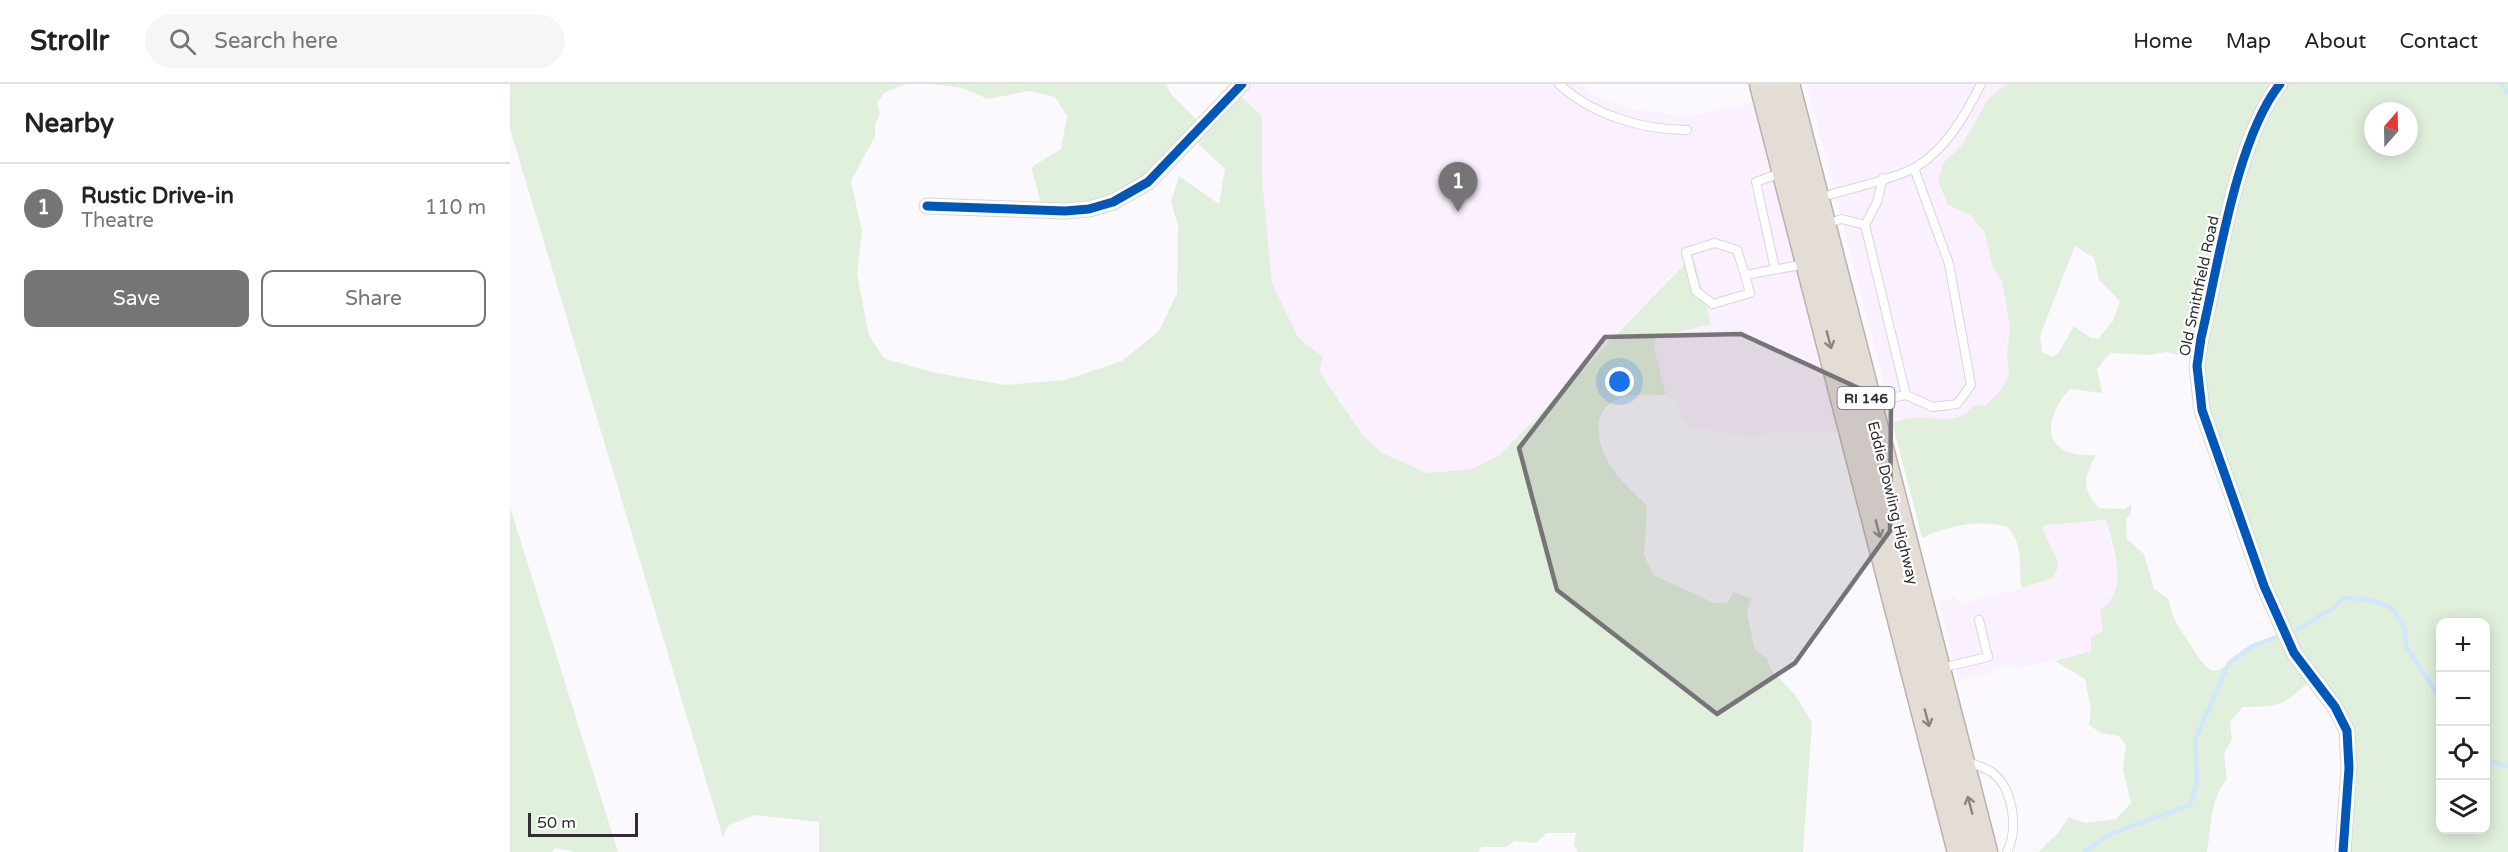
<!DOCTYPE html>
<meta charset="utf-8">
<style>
body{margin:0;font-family:"Varela Round",sans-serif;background:#f6f6f6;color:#222}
.controls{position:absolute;right:18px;bottom:18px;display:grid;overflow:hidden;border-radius:12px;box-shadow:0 3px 15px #0003}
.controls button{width:54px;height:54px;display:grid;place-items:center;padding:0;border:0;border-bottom:2px solid #e0e0e0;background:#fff;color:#222;font:30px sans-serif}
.compass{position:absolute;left:1854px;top:18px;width:54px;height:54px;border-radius:50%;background:#fff;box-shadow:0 3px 15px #0003;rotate:20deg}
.scale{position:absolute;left:18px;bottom:15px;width:110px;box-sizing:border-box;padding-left:6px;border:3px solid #302c31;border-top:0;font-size:16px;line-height:21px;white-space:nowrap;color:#302c31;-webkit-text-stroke:4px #fff;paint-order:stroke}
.you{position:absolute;left:1110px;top:298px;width:21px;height:21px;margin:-15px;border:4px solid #fff;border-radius:50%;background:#1a73e8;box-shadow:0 0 0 9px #1a73e833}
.badge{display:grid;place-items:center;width:39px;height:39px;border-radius:50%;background:#777478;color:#fff;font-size:20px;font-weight:700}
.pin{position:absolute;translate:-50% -50px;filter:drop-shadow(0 2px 3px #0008)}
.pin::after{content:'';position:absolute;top:32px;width:21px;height:18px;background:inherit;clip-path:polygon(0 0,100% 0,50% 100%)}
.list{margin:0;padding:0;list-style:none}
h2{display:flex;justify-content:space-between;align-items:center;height:78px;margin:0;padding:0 24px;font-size:26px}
h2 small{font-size:20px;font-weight:400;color:#767676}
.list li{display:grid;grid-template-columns:39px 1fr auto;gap:18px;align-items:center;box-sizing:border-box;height:90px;padding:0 24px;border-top:2px solid #e0e0e0}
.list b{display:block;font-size:22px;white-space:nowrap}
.list p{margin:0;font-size:20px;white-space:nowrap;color:#767676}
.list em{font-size:20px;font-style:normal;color:#767676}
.actions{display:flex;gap:12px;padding:18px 24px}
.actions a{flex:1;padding:14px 0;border:2px solid #777478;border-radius:12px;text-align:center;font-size:21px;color:#777478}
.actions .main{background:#777478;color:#fff}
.icon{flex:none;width:33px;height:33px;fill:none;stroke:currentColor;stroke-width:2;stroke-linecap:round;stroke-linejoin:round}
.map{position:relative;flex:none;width:1998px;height:768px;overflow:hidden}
header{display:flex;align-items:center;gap:36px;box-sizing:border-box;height:84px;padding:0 30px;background:#fff;border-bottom:2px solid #e0e0e0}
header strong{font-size:28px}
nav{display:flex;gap:33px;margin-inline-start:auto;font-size:21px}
.search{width:420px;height:54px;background:#f6f6f6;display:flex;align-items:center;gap:15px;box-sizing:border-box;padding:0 21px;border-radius:33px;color:#767676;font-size:22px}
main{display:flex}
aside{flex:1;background:#fff}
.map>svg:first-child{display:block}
</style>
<header>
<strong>Strollr</strong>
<div class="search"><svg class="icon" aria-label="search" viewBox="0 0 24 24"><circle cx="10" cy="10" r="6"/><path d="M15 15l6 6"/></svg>Search here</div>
<nav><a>Home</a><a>Map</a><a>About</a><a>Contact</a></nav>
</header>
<main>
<aside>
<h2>Nearby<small></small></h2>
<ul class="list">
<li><span class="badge">1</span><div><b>Rustic Drive-in</b><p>Theatre</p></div><em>110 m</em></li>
</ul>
<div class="actions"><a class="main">Save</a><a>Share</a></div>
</aside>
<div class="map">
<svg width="1998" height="768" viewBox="0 0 1998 768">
<rect width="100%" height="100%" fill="#fbf9fd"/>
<g fill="#faf0fe">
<path d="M729 0H1070L1084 12 1121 25 1179 33 1250 17 1330 347H1263L1243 353 1179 343 1170 335 1169 318 1156 312 1144 264 1146 254 1201 239 1181 171 990 371 962 385 917 389 872 369 853 352 809 287 813 273 788 253 762 199 752 95V32L725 7Z"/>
<path d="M1297 0H1497L1479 15 1451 62 1434 78 1438 121 1459 130 1474 147 1483 184 1492 197 1495 212 1500 245 1497 269 1500 290 1492 305 1474 322 1442 336 1403 334 1384 338Z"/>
<path d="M1596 436 1608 490 1607 505 1598 521 1590 526 1593 547 1581 567 1508 584 1495 581 1477 590 1448 596 1429 518 1441 516 1444 511 1450 520 1507 506 1543 494 1549 481 1533 445 1536 441Z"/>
</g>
<g fill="#e1f0dd" fill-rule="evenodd">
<path d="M0 0H396L374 9 367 20 370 30 365 40V52L341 97 352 148 347 190 359 251 373 273 379 276 426 289 495 301 555 296 612 277 649 247 667 209 668 142 661 118 669 92 709 120 715 85 681 53 610 113 533 126 522 86 523 82 551 65 557 32 545 13 519 7 478 15 452 4 423 0H656L661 10 690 39 725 7 752 32V95L762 199 788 253 813 273 809 287 853 352 872 369 917 389 962 385 990 371 1183 171 1201 240 1146 254 1144 264 1156 311C1143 311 1126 309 1114 313 1074 324 1088 368 1108 392 1116 403 1128 412 1137 422L1134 471 1143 491 1204 519H1218L1223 508 1241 514 1237 530 1245 566 1257 575 1261 585 1286 612 1302 639 1293 768H1068L1064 761 1066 749H1037L1026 759 1005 757 996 763H972L968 768H309V738L245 731 219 741 213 753 0 45Z"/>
<path d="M1497 0H1998V768H1828L1837 649 1802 595C1773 621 1773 623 1733 623L1720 638 1722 655 1714 670 1717 695C1699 716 1702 743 1697 768H1528L1548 749 1559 733 1575 739 1606 735 1621 719 1613 686 1616 661 1609 652 1591 649 1579 641 1581 625 1575 595 1545 577 1581 567V553L1593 547 1590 526C1620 508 1604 464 1596 436L1535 441 1533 445 1549 481 1543 494 1512 504C1507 480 1515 464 1498 443 1472 435 1436 442 1412 454L1383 341 1384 338C1390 337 1396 334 1402 334 1424 331 1449 344 1464 321L1475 322 1492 305 1499 290 1497 269 1500 245 1495 212 1492 197 1483 184 1474 147 1459 130 1438 121 1428 97 1434 78 1451 62 1479 14ZM1863 27H1899V63H1863ZM1565 162 1584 174 1589 196 1610 217 1603 237 1588 255 1581 254 1564 242 1549 268 1542 273 1532 268 1530 252ZM1656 268 1686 275 1697 347 1771 548C1760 554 1748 559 1738 565 1706 585 1707 604 1680 560 1670 545 1661 533 1659 515L1644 505 1634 470 1617 455 1616 436 1621 428V421L1614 425 1589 424C1571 404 1574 394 1586 371 1560 373 1533 363 1543 333 1548 320 1551 313 1561 305L1592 309 1587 285 1600 269 1640 271ZM1930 538H1976V746H1930Z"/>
<path d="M0 423 108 768H65L45 764 41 768H0Z"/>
</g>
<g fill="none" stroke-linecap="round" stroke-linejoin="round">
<g stroke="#d0e7fc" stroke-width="4.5">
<path d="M1991 0 1998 9"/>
<path d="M1786 546 1825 523 1832 514 1857 515 1881 523 1894 542 1896 562 1930 615"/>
<path d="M1976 676 1998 682"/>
<path d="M1574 768 1600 750 1680 721 1687 696 1685 656 1719 579 1742 562 1764 554"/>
</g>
<defs>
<g id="service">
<path d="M1049 0C1082 31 1133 46 1177 46"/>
<path d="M1319 111C1346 103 1377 97 1402 85 1434 69 1456 30 1471 0"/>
<path d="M1325 137 1332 135 1355 141 1396 311"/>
<path d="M1355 141 1367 118 1373 94"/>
<path d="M1265 185 1246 98 1265 91"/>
<path d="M1235 191 1227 166 1205 159 1176 168 1186 207 1203 220 1240 209 1235 191 1296 180"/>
<path d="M1371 316 1396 311 1423 323 1447 320 1461 301 1439 180 1404 84"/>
<path d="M1431 584 1478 573 1469 536"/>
<path d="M1458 678C1465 681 1473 683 1480 687 1503 702 1509 744 1497 768"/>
</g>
<g id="minor">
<path d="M1770 0C1726 55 1708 183 1691 254L1687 282 1692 326 1754 502 1784 569 1825 623 1837 647 1839 684 1833 768"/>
<path d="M417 122 555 127 579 125 603 118 638 98 732 0"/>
</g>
<g id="motorway">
<path d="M1254 0 1452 768"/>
<path d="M1275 0 1473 768"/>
</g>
</defs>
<use href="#service" stroke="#d9d6da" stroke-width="10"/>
<use href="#minor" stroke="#d9d6da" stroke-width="17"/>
<use href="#motorway" stroke="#bab1ab" stroke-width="31"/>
<use href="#service" stroke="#fefeff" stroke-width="8"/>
<use href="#minor" stroke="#fefeff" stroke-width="15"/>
<use href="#motorway" stroke="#e4ddd6" stroke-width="28"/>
<defs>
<g id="cycleway">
<path d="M1770 0C1726 55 1708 183 1691 254L1687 282 1692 326 1754 502 1784 569 1825 623 1837 647 1839 684 1833 768"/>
<path d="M417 122 555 127 579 125 603 118 638 98 732 0"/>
</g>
</defs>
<use href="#cycleway" stroke="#fff" stroke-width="13"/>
<use href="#cycleway" stroke="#0057b8" stroke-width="9"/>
</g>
<defs><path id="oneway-shaft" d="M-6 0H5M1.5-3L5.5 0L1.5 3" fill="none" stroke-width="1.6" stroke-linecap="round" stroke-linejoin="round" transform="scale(1.5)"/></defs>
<g stroke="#8a8484">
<use href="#oneway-shaft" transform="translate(1319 256) rotate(75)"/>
<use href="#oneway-shaft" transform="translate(1368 445) rotate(75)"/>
<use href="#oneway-shaft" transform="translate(1417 634) rotate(75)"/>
<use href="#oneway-shaft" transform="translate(1460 721) rotate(-105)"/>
</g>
<path fill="#777478" fill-opacity="0.2" stroke="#777478" stroke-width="4.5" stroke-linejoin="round" d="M1231 250 1381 319 1380 447 1285 579 1207 630 1047 506 1009 364 1095 253Z"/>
<g text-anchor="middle" stroke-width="4.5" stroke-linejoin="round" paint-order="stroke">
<rect fill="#fff" stroke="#6e6b6f" stroke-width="1.5" x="1327.5" y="303" width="57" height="22" rx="4.5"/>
<g font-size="14" font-weight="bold" fill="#302c31">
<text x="1356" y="319">RI 146</text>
</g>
<g font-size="15" fill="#302c31" stroke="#fff">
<text transform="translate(1689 202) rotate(-78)" y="5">Old Smithfield Road</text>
<text transform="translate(1383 419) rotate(76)" y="5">Eddie Dowling Highway</text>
</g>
</g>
</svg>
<div class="controls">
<button>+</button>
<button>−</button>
<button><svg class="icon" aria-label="locate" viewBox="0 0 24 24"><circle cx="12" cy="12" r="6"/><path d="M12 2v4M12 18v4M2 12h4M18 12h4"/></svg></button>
<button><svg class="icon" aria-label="layers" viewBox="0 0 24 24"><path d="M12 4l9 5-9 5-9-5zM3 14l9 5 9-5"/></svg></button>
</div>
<svg class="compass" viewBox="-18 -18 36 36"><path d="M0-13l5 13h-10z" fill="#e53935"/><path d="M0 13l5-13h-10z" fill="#767676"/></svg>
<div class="scale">50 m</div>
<div class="you"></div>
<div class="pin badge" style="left:948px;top:128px">1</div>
</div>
</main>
